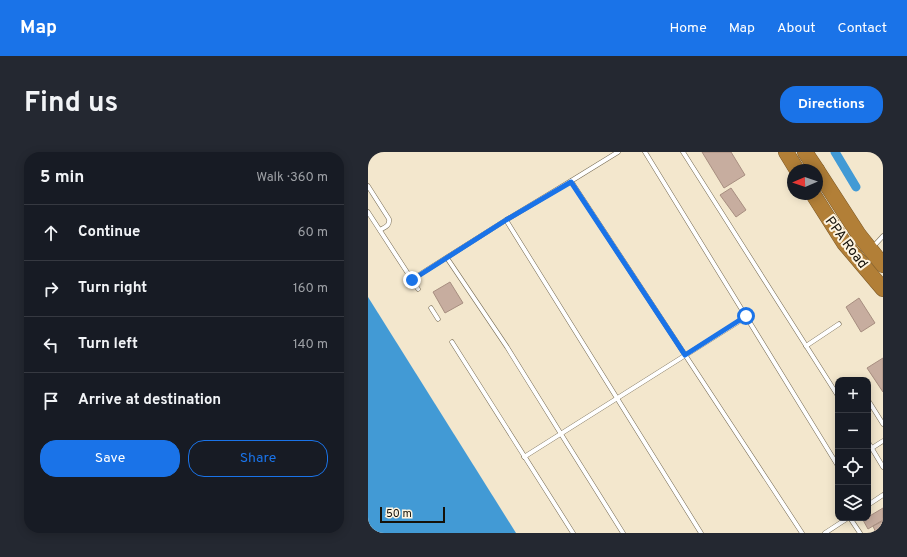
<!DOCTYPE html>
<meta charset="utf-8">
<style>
body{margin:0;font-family:Overpass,sans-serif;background:#242831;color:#f1f3f6}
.controls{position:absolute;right:12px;bottom:12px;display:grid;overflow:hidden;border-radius:8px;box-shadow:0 2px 10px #0003}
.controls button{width:36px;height:36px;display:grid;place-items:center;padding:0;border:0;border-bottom:1px solid #363941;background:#171b24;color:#f1f3f6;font:20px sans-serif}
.compass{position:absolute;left:419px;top:12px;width:36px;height:36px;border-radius:50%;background:#171b24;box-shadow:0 2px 10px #0003;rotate:268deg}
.scale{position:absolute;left:12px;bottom:10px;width:65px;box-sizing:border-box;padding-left:4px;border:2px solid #151109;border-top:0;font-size:11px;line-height:14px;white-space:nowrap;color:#151109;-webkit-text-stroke:3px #fef4e0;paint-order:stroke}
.stop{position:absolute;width:12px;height:12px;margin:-9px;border:3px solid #1a73e8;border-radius:50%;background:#fff}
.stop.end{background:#1a73e8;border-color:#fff;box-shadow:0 1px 4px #0008}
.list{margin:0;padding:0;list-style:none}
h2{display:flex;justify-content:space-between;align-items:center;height:52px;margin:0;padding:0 16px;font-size:17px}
h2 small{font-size:13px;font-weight:400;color:#9ea1a6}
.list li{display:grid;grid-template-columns:26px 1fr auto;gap:12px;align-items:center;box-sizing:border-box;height:56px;padding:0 16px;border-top:1px solid #363941}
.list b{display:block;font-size:15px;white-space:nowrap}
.list em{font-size:13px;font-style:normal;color:#9ea1a6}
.actions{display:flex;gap:8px;padding:12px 16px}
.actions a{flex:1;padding:9px 0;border:1px solid #1a73e8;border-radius:16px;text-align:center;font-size:14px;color:#1a73e8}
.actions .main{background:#1a73e8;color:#fff}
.icon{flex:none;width:22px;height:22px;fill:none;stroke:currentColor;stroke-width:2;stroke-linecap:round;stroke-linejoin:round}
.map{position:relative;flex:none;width:515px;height:381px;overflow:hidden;border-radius:16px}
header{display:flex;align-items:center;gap:24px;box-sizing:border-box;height:56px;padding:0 20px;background:#1a73e8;color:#fff}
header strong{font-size:19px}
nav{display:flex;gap:22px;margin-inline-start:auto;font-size:14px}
.intro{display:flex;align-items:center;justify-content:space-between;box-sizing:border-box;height:96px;padding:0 24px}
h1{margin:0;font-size:28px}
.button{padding:10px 18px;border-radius:16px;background:#1a73e8;color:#fff;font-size:14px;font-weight:700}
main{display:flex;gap:24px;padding:0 24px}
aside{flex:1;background:#171b24;border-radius:16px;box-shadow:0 2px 10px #0003}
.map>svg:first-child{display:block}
</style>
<header>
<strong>Map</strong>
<nav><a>Home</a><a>Map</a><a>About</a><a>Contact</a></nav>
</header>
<div class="intro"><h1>Find us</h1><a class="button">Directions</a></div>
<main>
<aside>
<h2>5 min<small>Walk · 360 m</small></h2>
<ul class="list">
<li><svg class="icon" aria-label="ahead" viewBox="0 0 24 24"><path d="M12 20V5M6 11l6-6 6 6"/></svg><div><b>Continue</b></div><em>60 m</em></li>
<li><svg class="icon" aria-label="right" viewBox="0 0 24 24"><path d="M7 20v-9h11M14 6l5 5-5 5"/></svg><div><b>Turn right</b></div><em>160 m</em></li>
<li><svg class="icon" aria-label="left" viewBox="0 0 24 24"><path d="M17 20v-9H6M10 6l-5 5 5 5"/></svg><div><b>Turn left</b></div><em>140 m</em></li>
<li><svg class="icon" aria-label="arrive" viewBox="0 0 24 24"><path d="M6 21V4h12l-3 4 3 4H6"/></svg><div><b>Arrive at destination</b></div></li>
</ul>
<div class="actions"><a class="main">Save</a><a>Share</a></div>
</aside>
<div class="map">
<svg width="515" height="381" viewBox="0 0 515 381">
<rect width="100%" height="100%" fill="#f3e7cd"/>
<path fill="#429ad5" d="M0 145 148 381H0Z"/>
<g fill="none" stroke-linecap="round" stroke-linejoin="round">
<path stroke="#429ad5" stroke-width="9" d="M467 0 488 35"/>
</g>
<g fill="#c7ad9f" stroke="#a78e80">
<path d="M334 0H363L377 23 356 36Z"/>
<path d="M363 36 378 58 368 65 352 43Z"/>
<path d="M82 130 95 151 77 161 65 140Z"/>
<path d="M491 146 507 171 493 180 478 155Z"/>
<path d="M515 206V240L499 216Z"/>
<path d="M515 356V368L500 377 495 368 500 366V365Z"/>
<path d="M515 369V381H508L505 374Z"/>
</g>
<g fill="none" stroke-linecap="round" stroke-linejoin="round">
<defs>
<g id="lane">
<path d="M277 0 470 314"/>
<path d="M315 0 470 244"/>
<path d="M203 29 434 381"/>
<path d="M0 34 21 67C22 74 17 75 12 78"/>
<path d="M0 60 50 137"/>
<path d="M138 68 333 381"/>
<path d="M504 96 515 84"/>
<path d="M79 106 139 195 193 282 255 381"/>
<path d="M43 128 138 68 203 29 250 0"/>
<path d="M63 156 70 167"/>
<path d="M84 190 205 381"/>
<path d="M438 194 471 172"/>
<path d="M500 248 515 272"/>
<path d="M500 290 515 315"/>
<path d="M504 296 515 289"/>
<path d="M156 305 378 165"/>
<path d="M500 353 515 343"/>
<path d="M482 366 492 381"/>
<path d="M457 381 480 366"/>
</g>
<g id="highway">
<path d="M418 0 429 18"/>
<path d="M437 0 449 18"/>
<path d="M449 18 491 83 515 113"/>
<path d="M445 42 476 91 515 137"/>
</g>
</defs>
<use href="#lane" stroke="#766b54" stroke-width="5"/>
<use href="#highway" stroke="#7b5827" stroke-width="16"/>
<use href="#lane" stroke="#fff" stroke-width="4"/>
<use href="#highway" stroke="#b27f37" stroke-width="15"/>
</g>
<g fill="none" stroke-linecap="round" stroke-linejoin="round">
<path stroke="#1a73e8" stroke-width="5" d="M44 128 138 68 203 30 317 203 378 164"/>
</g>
<g text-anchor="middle" stroke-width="4" stroke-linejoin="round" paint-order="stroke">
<g font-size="14" fill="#151109" stroke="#fef4e0">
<text transform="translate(479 90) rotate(53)" y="5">PPA Road</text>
</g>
</g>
</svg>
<div class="controls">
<button>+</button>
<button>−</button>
<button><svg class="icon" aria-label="locate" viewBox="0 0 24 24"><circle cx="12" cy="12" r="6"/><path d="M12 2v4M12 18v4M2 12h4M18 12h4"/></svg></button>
<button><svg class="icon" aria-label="layers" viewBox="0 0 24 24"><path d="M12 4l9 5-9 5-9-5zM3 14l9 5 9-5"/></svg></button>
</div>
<svg class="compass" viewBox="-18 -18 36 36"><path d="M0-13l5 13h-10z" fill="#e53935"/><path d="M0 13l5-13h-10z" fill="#9ea1a6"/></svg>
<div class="scale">50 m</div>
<div class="stop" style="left:378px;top:164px"></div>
<div class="stop end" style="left:44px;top:128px"></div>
</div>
</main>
